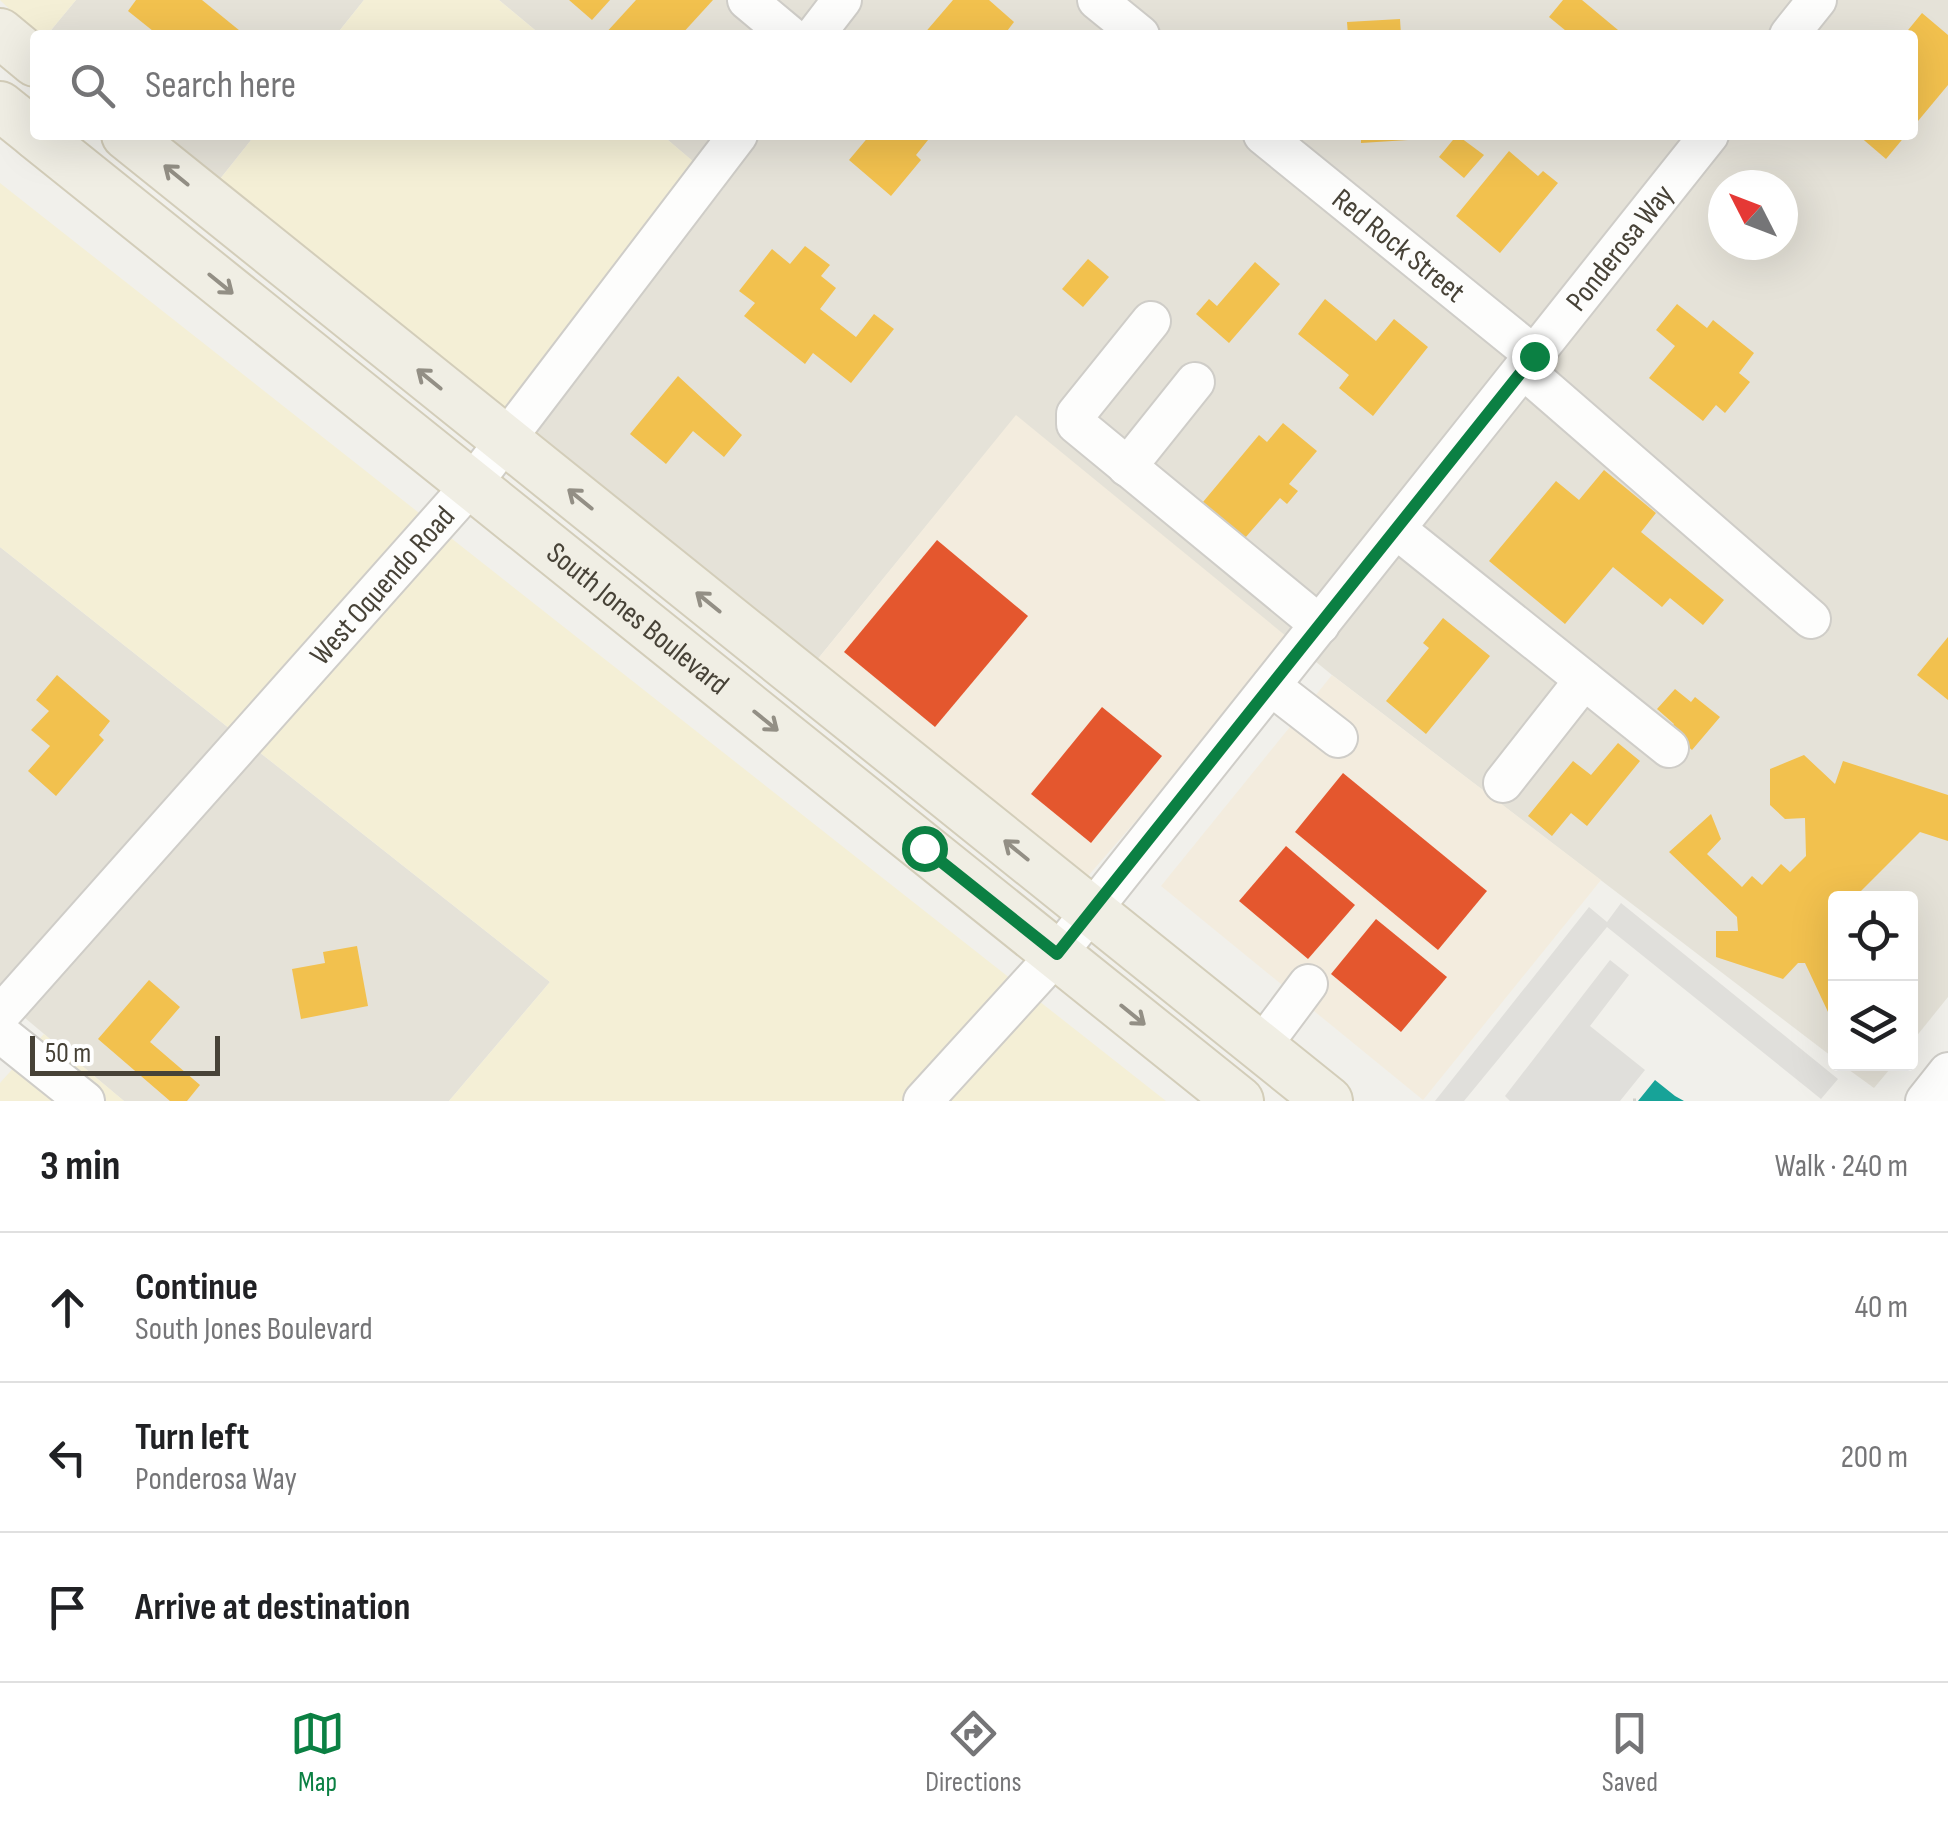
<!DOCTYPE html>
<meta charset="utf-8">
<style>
body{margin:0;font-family:"Sofia Sans Condensed",sans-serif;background:#f6f6f6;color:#202124}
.controls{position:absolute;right:30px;bottom:30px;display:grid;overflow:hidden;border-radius:10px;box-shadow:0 10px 40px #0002}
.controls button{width:90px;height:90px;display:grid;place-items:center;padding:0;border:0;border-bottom:2px solid #e0e0e0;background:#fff;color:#202124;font:50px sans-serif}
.compass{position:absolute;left:1708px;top:170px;width:90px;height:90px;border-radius:50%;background:#fff;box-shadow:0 10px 40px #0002;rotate:312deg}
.scale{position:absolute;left:30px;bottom:25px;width:190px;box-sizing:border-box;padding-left:10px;border:5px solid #474237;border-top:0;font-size:28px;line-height:35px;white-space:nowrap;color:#474237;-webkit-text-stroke:8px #fff;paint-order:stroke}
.stop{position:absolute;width:30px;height:30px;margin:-22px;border:8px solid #0b8043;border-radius:50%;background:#fff}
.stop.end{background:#0b8043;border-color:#fff;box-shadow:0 2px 10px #0008}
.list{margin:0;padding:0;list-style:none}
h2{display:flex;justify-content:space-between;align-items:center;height:130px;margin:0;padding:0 40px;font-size:42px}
h2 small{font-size:32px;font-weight:400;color:#757577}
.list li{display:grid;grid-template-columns:65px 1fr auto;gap:30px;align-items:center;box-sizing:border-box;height:150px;padding:0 40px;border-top:2px solid #e0e0e0}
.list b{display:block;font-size:38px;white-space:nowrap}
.list p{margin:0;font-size:32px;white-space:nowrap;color:#757577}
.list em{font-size:32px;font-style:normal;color:#757577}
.icon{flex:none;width:55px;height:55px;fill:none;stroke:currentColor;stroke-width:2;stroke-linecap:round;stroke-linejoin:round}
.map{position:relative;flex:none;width:1948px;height:1101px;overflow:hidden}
.search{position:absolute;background:#fff;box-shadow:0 10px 40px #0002;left:30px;right:30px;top:30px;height:110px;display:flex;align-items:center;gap:25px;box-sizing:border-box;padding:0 35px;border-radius:10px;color:#757577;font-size:38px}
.sheet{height:580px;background:#fff}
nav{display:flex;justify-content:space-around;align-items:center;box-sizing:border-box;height:140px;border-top:2px solid #e0e0e0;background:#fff;font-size:28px;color:#757577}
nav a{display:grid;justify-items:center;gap:5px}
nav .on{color:#0b8043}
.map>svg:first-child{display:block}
</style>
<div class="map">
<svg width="1948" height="1101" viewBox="0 0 1948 1101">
<rect width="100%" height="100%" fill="#f1f0eb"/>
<g fill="#e5e2d8" fill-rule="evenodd">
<path d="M76 0H364L336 35H47Z"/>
<path d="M499 0H1948V997L1911 1043 1910 898H1836L1835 1059 1332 675 1016 416 808 671 520 443 724 188 662 135H1913V35H541ZM1723 185H1783V245H1723Z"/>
<path d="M164 135H255L220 179Z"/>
<path d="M0 547 550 982 449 1101H124L0 997Z"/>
<path d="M1841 1064H1894L1874 1088Z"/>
</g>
<g fill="#f3ecde">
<path d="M1016 415 1292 641 1082 883 808 671Z"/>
<path d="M1332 675 1601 880 1423 1100 1161 886Z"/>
</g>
<g fill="#f4efd6">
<path d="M0 0H76L47 35H36Z"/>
<path d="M364 0H499L541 35H336Z"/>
<path d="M255 135H662L694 162 496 420 220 179Z"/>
<path d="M0 183 1166 1101H449L550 982 0 547Z"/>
<path d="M44 1034 124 1101H0V1083Z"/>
</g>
<g fill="#e0dfdb">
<path d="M1621 903 1838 1079 1821 1099 1607 927 1464 1101H1435L1589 907 1607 922Z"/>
<path d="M1610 960 1629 975 1590 1026 1645 1070 1620 1101H1510L1505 1096Z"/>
</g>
<g fill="#f2c14e">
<path d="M136 0H202L245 35H158L128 11Z"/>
<path d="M569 0H610L592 20Z"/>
<path d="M636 0H713L681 35H604Z"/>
<path d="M953 0H989L1014 22 1004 35H923Z"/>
<path d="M1563 0H1582L1624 35H1571L1549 17Z"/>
<path d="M1922 13 1948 35V85L1913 127V35H1904Z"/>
<path d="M1400 19 1401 35H1348L1347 22Z"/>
<path d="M870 135H932L916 155 921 160 891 196 849 160Z"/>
<path d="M1361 135H1407L1408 140 1361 143Z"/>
<path d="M1457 135 1484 155 1464 178 1439 157Z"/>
<path d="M1858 135H1906L1886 159Z"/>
<path d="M1509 151 1538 176 1543 171 1558 183 1500 253 1456 216Z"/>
<path d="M805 246 830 265 821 276 836 288 820 309 856 337 874 314 894 329 851 383 813 353 805 364 744 316 755 303 739 291 772 249 790 264Z"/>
<path d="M1088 259 1109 277 1083 307 1062 289Z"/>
<path d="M1255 262 1280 284 1229 343 1196 314 1209 299 1217 306Z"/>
<path d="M1325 299 1376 341 1394 319 1428 347 1373 416 1339 388 1349 375 1298 334Z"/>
<path d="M1677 304 1707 328 1713 320 1754 353 1739 373 1750 382 1725 413 1716 405 1703 421 1649 378 1675 346 1656 330Z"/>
<path d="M678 376 742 435 724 457 693 431 666 464 630 434Z"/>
<path d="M1283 423 1317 451 1289 484 1298 491 1287 504 1280 498 1245 538 1203 502 1259 435 1267 442Z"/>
<path d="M1604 470 1656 513 1641 532 1724 600 1703 625 1670 598 1662 607 1613 567 1565 624 1489 561 1556 481 1579 500Z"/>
<path d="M1443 618 1490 656 1426 734 1386 701 1429 648 1423 643Z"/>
<path d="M1948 637V700L1917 675Z"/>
<path d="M57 675 110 721 99 735 104 740 56 796 28 771 50 746 31 730 49 711 36 700Z"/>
<path d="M1675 689 1691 702 1695 697 1720 717 1692 750 1669 730 1674 724 1657 709Z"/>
<path d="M1618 743 1640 761 1587 826 1571 813 1552 836 1528 816 1573 761 1591 775Z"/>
<path d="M1804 755 1835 784 1843 761 1948 795V841L1920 832 1861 891V898H1836V1029L1805 963H1798L1783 979 1716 957V931H1738L1737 917 1669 852 1711 814 1721 839 1707 854 1742 887 1752 876 1762 885 1781 864 1790 872 1806 856 1805 818 1785 819 1770 805V769Z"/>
<path d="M357 946 368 1006 301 1019 292 969 325 963 323 952Z"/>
<path d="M149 980 180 1007 150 1042 200 1085 187 1101H170L98 1039Z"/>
</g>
<g fill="#e4572e">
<path d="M937 540 1028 616 935 727 844 652Z"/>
<path d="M1102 707 1162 756 1091 843 1031 794Z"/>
<path d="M1343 773 1487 891 1438 950 1295 832Z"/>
<path d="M1286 846 1355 905 1308 959 1239 901Z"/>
<path d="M1376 919 1447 977 1401 1032 1331 974Z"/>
</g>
<path fill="#17a398" d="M1655 1080 1675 1096 1684 1101H1638Z"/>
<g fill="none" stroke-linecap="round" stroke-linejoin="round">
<defs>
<g id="minor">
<path d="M747 0 789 35"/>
<path d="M1097 0 1140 35"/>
<path d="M815 35 842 0"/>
<path d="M1789 35 1817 0"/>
<path id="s1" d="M1263 135 1534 355"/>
<path d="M1151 321 1076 414V424L1320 625"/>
<path d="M1523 369 1811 619"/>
<path d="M1127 467 1195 382"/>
<path d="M1396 529 1669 748"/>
<path d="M1271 686 1338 738"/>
<path d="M1503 783 1584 680"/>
<path id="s2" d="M0 1015 472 484 738 135"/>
<path d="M0 1033 85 1101"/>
<path d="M1261 1047 1308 984"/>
<path id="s3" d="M923 1101 1057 954 1709 135"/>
<path d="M1925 1101 1948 1072"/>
</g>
<g id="major">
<path d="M0 33 35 62"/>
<path d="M0 106 35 134"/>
<path id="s4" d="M36 135 1239 1101"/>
<path d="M126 135 1328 1101"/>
</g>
</defs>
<use href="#minor" stroke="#cfcdc8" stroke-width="42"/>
<use href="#major" stroke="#d3cdb9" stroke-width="52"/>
<path stroke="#d1d0ca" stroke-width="5" stroke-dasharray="5 5" stroke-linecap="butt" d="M1633 1101H1636"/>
<use href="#minor" stroke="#fdfdfc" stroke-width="38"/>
<use href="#major" stroke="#f0eee4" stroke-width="48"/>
</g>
<defs><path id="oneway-shaft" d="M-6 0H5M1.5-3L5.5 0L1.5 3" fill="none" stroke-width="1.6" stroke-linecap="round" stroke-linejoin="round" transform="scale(2.5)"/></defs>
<g stroke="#938f85">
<use href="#oneway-shaft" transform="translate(176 175) rotate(-141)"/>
<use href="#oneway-shaft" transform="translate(221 284) rotate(39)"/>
<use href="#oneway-shaft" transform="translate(429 379) rotate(-141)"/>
<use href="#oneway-shaft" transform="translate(580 499) rotate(-141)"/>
<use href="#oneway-shaft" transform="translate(708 602) rotate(-141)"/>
<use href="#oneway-shaft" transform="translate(766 721) rotate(39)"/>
<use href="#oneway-shaft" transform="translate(1016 850) rotate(-141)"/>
<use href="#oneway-shaft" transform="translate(1133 1015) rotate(39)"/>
</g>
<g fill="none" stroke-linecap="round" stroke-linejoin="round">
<path stroke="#0b8043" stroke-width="12" d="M924 848 1057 954 1534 356"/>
</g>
<g text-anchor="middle" stroke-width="10" stroke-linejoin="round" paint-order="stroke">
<g font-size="30" fill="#474237" stroke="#fff">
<text dy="10" stroke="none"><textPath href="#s1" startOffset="175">Red Rock Street</textPath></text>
<text dy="10" stroke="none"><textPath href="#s3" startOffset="1102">Ponderosa Way</textPath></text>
<text dy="10" stroke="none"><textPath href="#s2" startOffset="575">West Oquendo Road</textPath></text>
<text dy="10" stroke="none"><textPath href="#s4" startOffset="772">South Jones Boulevard</textPath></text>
</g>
</g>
</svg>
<div class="controls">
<button><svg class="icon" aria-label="locate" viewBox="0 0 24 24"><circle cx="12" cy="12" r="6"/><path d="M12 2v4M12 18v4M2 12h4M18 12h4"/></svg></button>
<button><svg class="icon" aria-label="layers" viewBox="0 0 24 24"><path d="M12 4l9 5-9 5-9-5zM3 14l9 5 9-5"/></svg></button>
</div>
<svg class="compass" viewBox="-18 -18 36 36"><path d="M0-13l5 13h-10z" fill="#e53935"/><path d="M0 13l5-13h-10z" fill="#757577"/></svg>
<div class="scale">50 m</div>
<div class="stop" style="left:924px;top:848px"></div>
<div class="stop end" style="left:1534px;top:356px"></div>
<div class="search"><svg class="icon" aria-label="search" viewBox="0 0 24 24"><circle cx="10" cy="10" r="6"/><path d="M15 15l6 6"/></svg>Search here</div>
</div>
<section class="sheet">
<h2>3 min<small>Walk · 240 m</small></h2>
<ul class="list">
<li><svg class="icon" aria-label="ahead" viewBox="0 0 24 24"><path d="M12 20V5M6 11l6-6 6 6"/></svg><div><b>Continue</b><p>South Jones Boulevard</p></div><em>40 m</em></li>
<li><svg class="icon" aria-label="left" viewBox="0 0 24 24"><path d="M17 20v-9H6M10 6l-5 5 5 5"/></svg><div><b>Turn left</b><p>Ponderosa Way</p></div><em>200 m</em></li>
<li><svg class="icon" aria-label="arrive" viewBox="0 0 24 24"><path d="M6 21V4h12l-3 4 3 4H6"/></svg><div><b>Arrive at destination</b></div></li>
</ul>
</section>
<nav>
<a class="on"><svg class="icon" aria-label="map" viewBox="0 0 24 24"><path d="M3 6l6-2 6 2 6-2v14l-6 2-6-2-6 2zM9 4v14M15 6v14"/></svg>Map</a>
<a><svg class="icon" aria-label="directions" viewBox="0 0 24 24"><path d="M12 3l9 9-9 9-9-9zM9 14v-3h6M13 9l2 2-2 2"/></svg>Directions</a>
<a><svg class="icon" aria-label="saved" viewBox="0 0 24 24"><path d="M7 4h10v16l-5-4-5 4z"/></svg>Saved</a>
</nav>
